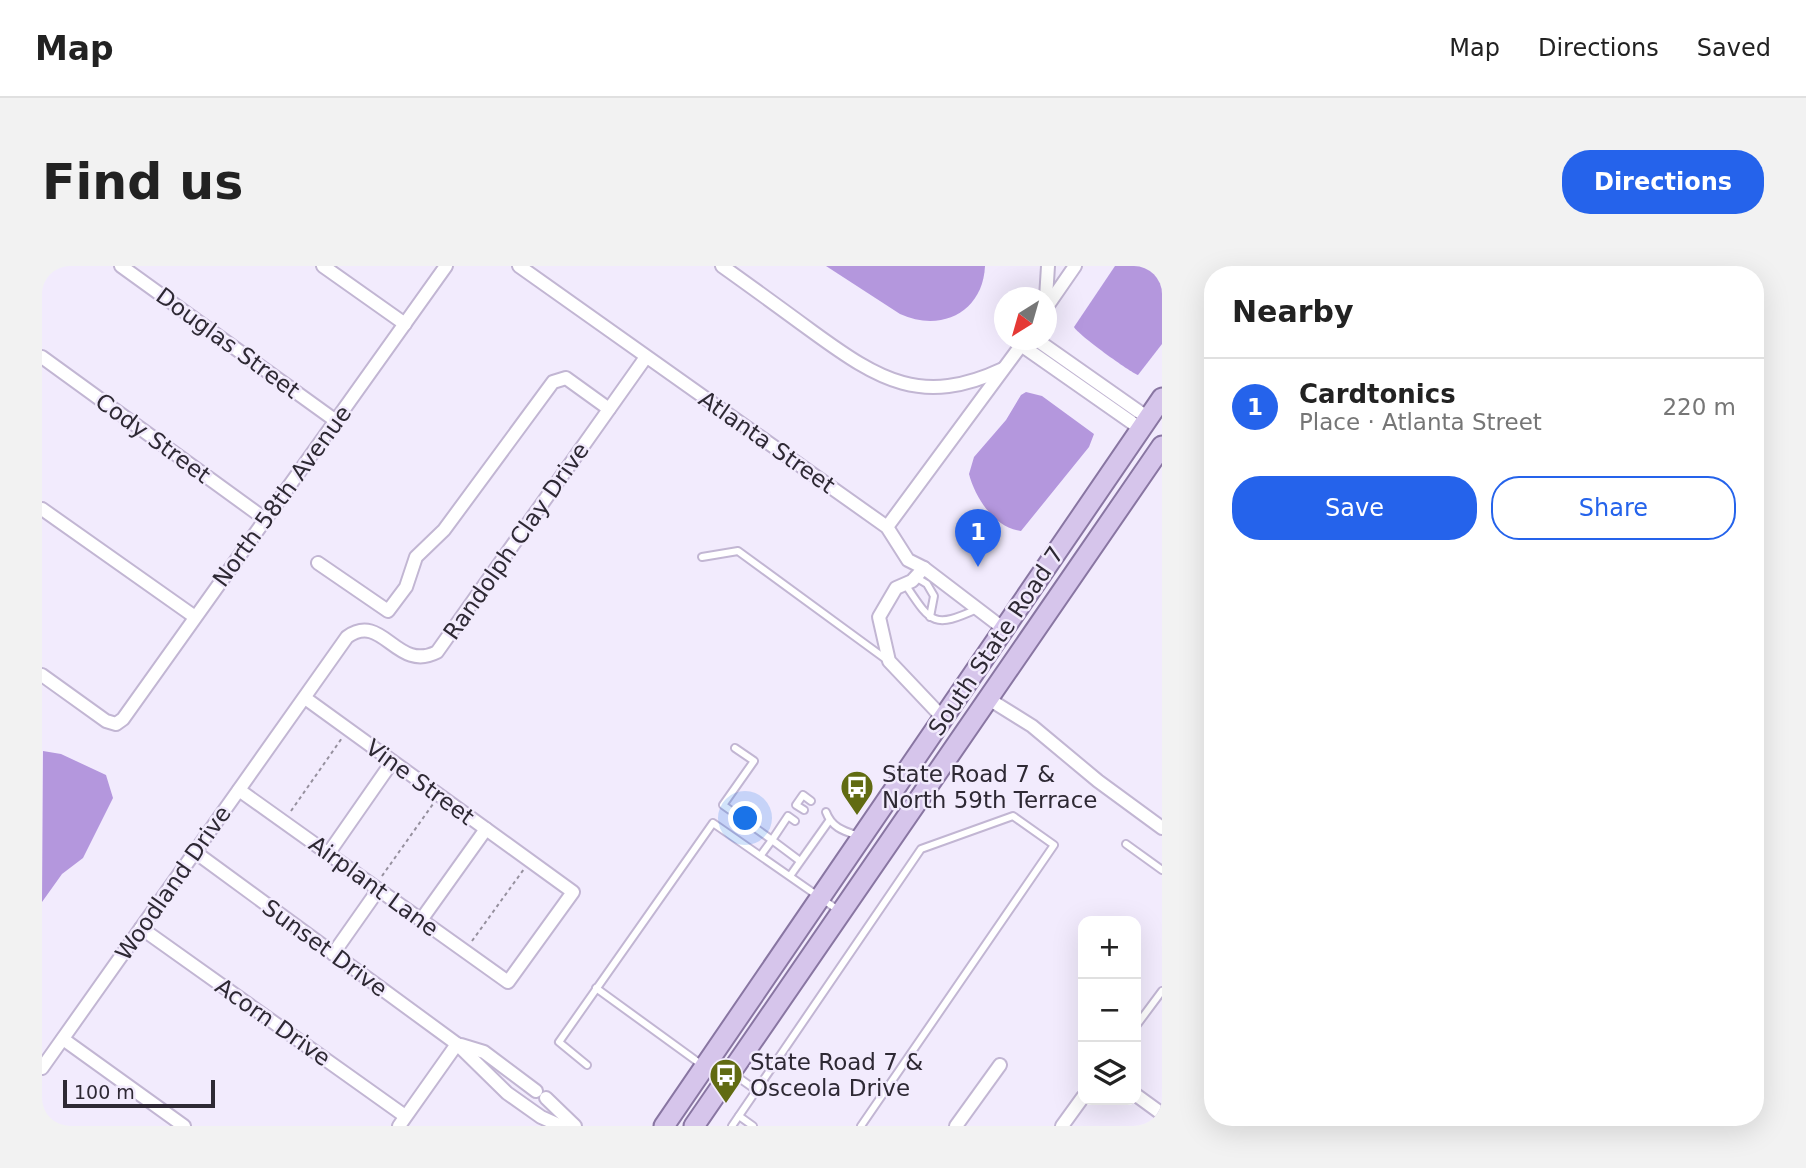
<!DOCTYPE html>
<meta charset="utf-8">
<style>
body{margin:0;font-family:"DejaVu Sans",sans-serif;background:#f2f2f2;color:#222}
.controls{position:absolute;right:21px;bottom:21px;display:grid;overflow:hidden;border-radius:14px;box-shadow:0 7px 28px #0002}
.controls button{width:63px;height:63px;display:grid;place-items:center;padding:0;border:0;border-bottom:2px solid #e0e0e0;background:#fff;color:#222;font:35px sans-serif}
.compass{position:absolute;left:952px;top:21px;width:63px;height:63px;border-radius:50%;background:#fff;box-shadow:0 7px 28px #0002;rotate:217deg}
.scale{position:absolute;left:21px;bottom:18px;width:152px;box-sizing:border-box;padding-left:7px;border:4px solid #2e2934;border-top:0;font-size:19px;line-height:24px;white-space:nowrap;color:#2e2934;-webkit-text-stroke:5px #f2ebfd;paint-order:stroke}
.you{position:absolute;left:704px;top:553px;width:24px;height:24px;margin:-18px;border:5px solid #fff;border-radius:50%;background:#1a73e8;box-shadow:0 0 0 10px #1a73e833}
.badge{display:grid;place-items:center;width:46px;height:46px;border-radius:50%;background:#2563eb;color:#fff;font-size:23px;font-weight:700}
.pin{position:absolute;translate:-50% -58px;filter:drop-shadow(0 2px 4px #0008)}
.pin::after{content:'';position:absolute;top:37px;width:24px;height:21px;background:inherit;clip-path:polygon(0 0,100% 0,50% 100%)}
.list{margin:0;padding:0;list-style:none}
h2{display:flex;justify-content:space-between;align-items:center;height:91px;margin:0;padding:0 28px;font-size:30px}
h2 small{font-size:23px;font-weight:400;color:#767676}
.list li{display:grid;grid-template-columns:46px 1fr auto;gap:21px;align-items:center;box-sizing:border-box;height:98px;padding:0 28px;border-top:2px solid #e0e0e0}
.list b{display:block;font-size:26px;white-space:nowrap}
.list p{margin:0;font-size:23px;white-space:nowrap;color:#767676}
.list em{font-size:23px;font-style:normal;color:#767676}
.actions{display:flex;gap:14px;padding:21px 28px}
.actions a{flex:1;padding:16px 0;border:2px solid #2563eb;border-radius:28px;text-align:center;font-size:24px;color:#2563eb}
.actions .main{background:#2563eb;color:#fff}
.icon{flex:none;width:38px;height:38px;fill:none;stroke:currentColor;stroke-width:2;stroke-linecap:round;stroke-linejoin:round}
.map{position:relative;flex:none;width:1120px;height:860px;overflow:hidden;border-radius:28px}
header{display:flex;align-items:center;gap:42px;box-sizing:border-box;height:98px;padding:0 35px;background:#fff;border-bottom:2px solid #e0e0e0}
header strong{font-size:33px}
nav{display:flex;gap:38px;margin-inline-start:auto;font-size:24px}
.intro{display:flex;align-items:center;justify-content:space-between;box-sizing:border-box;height:168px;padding:0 42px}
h1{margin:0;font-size:49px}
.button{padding:18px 32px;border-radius:28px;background:#2563eb;color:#fff;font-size:24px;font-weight:700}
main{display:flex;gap:42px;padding:0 42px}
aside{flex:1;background:#fff;border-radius:28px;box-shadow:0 7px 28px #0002}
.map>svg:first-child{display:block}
</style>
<header>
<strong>Map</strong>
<nav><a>Map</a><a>Directions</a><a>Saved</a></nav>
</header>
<div class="intro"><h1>Find us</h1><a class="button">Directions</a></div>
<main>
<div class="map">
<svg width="1120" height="860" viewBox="0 0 1120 860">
<rect width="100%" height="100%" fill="#f2ebfd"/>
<g fill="#b497dd">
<path d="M784 0H943C941 46 899 67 858 48Z"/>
<path d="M1073 0H1120V78L1096 109C1089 107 1035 68 1032 61Z"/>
<path d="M984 126 1000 130 1052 168 1047 181 979 265C952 262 933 231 927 208L932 191 964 154 979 129Z"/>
<path d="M1 485 19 488 64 509 71 532 41 592 20 608 0 636Z"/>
</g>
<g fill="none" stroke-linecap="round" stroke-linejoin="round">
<defs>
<g id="lane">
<path d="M660 291 696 285 845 394"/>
<path d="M875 312 885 318 892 330 888 351"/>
<path d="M863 318C889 357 891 363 935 343"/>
<path d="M693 482 712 495 681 539 730 574 746 550 753 555"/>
<path d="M762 544 754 539 761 529 769 535"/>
<path d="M784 546C790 562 802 565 817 570"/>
<path d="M1084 578 1120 604"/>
<path d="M719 589 730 574 758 595"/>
<path d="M748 610 787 555"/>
<path d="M554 722 660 799"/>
<path d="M1094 760 1120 725"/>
<path d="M545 799 517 776 671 557 796 644"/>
<path d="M690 807 714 824"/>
<path d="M697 850 711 860"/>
<path d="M690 860 879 583 971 550 1012 579 819 860"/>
</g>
<g id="street">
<path d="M79 0 294 155"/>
<path d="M281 0 363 58"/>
<path d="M477 0 845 261 866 294 882 302 962 363"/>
<path d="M680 0C711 22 741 44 771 66 837 114 880 141 961 103"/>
<path d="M1004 32 1006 0"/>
<path d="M1004 42 1033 0"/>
<path d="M995 74 1106 152"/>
<path d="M979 79 1099 163"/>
<path d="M0 91 223 253"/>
<path d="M0 243 153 351"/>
<path d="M845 261 983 74"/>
<path d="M276 297 346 345 364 321 374 291 402 264 511 116 524 112 567 143"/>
<path d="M882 302 870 315 854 322 837 351 847 395 901 452"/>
<path d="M0 409 64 455 74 458 81 453 404 0"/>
<path d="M945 432 990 460 1056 515 1120 562"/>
<path d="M197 524 466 716 531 626 263 432"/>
<path d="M153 586 415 778 465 827 499 851 519 860"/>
<path d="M286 588 350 496"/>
<path d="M379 654 444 563"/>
<path d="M99 662 363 850"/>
<path d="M291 688 336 624"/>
<path d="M21 773 142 860"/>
<path d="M419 779 442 786 494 825"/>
<path d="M0 802 305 371C341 345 354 407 395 386L604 91"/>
<path d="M1094 829 1120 848"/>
<path d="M504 832 533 860"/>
<path d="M357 860 415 778"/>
<path d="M914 860 958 799"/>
<path d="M1020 860 1041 831"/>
</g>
<g id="primary">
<path d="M622 860 1120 132"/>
<path d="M652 860 1120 180"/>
</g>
</defs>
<use href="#lane" stroke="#c2b6d3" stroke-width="10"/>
<use href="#street" stroke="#c2b6d3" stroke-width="16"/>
<use href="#primary" stroke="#8976a2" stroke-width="23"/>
<g stroke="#96909e" stroke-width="2" stroke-dasharray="3.5 3.5" stroke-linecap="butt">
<path d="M249 545 300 472"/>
<path d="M340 610 391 538"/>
<path d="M430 675 482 603"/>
</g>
<use href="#lane" stroke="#fff" stroke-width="6"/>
<use href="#street" stroke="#fff" stroke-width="12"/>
<use href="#primary" stroke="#d6c5eb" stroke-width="19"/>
</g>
<defs>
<symbol id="bus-pin" viewBox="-11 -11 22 30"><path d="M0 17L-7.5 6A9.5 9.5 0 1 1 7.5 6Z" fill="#616b12" stroke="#f2ebfd"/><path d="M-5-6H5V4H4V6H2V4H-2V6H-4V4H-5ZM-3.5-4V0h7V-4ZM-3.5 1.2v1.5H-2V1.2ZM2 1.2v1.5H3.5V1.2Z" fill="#fff"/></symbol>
</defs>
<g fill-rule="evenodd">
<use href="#bus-pin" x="796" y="502" width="38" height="52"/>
<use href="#bus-pin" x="665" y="790" width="38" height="52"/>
</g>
<g text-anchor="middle" stroke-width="5" stroke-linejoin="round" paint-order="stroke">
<g font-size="23" fill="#2e2934" stroke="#f2ebfd">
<text transform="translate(186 77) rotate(36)" y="8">Douglas Street</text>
<text transform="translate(111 172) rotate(36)" y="8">Cody Street</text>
<text transform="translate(725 176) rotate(35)" y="8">Atlanta Street</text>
<text transform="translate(240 230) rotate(-54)" y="8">North 58th Avenue</text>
<text transform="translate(474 275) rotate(-55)" y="8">Randolph Clay Drive</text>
<text transform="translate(954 375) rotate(-56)" y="8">South State Road 7</text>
<text transform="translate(378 516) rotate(36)" y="8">Vine Street</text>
<text transform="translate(131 617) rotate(-55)" y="8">Woodland Drive</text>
<text transform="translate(332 620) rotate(36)" y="8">Airplant Lane</text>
<text transform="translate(283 682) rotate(36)" y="8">Sunset Drive</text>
<text transform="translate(231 756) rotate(35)" y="8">Acorn Drive</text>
</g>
<g font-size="23" fill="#2e2934" stroke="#f2ebfd" text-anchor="start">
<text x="840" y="516">State Road 7 &amp;<tspan x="840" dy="26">North 59th Terrace</tspan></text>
<text x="708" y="804">State Road 7 &amp;<tspan x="708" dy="26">Osceola Drive</tspan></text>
</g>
</g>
</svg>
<div class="controls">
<button>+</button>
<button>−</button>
<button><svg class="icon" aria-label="layers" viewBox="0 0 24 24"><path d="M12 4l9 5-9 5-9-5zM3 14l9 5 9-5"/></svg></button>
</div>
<svg class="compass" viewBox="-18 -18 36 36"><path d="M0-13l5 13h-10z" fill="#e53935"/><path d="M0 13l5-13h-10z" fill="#767676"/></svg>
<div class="scale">100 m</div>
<div class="you"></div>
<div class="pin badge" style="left:936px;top:301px">1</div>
</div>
<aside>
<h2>Nearby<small></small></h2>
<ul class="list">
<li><span class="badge">1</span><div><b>Cardtonics</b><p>Place · Atlanta Street</p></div><em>220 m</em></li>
</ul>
<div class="actions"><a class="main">Save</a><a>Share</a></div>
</aside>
</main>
